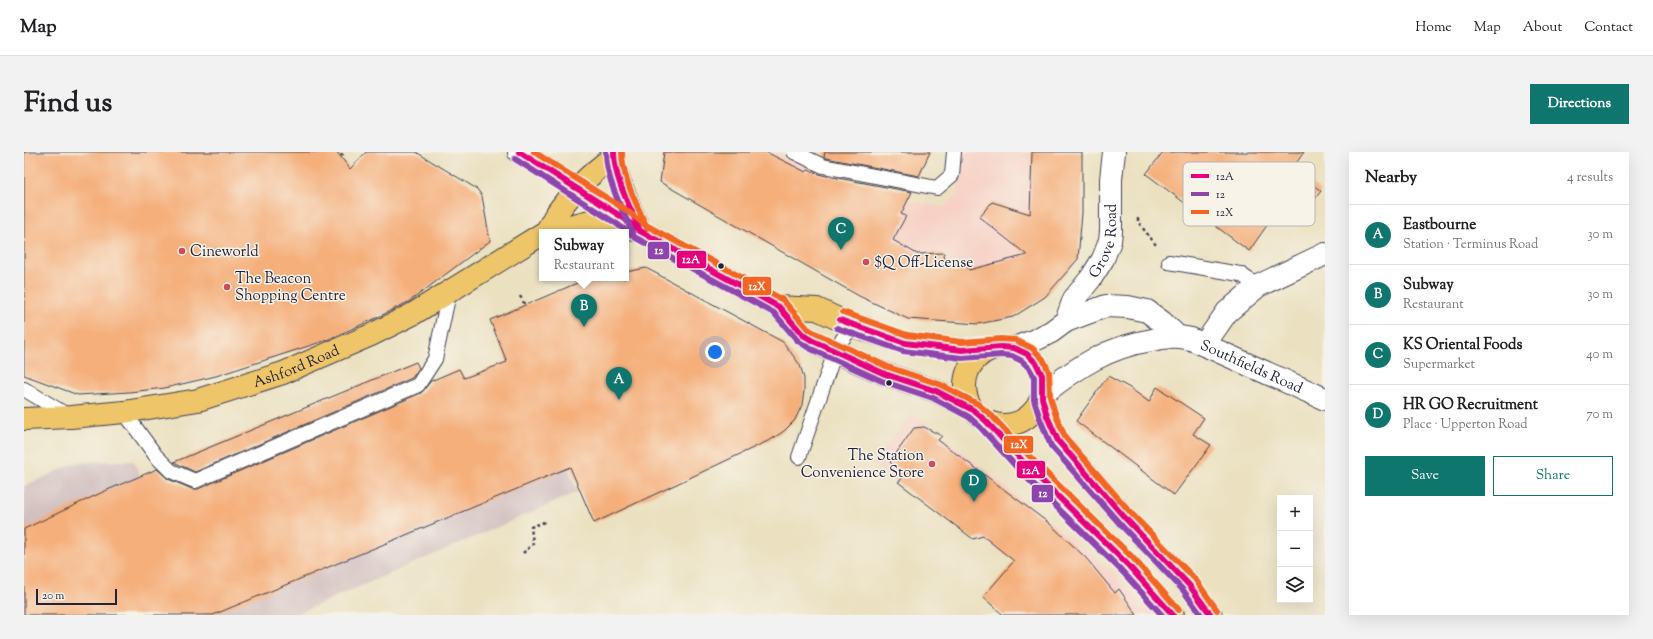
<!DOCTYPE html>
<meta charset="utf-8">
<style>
body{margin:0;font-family:"Sorts Mill Goudy",serif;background:#f2f2f2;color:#202124}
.controls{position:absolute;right:12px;bottom:12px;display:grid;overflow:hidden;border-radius:0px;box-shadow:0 4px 16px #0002}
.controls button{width:36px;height:36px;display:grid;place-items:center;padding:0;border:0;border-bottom:1px solid #e0e0e0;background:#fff;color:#202124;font:20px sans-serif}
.scale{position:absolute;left:12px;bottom:10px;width:81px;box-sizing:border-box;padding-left:4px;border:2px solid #22223b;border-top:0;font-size:11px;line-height:14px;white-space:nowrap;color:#22223b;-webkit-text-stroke:3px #f7f3e8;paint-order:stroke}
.you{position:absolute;left:691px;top:200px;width:14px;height:14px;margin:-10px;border:3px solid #fff;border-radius:50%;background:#1a73e8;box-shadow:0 0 0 6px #1a73e833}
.badge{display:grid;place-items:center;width:26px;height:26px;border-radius:50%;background:#0f766e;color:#fff;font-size:13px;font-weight:700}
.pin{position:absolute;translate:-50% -33px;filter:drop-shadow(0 1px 2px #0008)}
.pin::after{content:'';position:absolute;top:21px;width:14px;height:12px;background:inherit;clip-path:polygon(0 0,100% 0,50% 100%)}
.popup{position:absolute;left:515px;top:77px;width:90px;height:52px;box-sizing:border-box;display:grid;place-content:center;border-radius:0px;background:#fff;filter:drop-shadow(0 1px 3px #0005);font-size:13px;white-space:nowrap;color:#757577}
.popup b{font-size:15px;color:#202124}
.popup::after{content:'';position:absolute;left:50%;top:100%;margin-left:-8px;border:8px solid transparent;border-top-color:#fff}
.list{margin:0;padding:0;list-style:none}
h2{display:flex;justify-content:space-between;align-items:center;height:52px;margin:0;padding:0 16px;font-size:17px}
h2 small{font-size:13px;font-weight:400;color:#757577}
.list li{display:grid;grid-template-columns:26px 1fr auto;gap:12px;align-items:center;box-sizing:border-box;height:60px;padding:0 16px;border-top:1px solid #e0e0e0}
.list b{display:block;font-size:15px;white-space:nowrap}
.list p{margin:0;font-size:13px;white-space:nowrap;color:#757577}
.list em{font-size:13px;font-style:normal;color:#757577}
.actions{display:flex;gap:8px;padding:12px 16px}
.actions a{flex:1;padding:9px 0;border:1px solid #0f766e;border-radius:0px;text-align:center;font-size:14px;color:#0f766e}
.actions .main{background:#0f766e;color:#fff}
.icon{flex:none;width:22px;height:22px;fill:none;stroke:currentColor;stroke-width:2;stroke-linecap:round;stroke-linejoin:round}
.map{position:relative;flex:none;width:1301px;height:463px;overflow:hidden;border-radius:0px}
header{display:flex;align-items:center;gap:24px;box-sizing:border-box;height:56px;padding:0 20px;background:#fff;border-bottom:1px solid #e0e0e0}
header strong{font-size:19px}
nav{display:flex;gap:22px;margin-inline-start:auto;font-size:14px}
.intro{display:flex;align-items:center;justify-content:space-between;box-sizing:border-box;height:96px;padding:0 24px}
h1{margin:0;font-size:28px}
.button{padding:10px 18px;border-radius:0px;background:#0f766e;color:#fff;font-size:14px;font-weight:700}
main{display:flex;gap:24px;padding:0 24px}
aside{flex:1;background:#fff;border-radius:0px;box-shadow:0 4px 16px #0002}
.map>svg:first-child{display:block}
</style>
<header>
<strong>Map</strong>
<nav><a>Home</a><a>Map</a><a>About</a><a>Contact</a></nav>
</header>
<div class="intro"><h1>Find us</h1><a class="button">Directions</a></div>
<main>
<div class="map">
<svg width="1301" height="463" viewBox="0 0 1301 463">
<rect width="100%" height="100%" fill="#f7f3e8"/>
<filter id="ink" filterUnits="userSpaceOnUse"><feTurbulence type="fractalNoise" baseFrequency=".025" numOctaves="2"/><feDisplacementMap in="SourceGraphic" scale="8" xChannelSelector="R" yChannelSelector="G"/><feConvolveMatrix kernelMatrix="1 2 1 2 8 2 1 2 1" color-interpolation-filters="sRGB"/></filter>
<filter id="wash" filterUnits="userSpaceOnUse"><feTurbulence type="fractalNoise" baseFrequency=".012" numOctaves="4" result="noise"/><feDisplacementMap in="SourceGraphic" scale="16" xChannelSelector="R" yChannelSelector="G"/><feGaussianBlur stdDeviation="0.9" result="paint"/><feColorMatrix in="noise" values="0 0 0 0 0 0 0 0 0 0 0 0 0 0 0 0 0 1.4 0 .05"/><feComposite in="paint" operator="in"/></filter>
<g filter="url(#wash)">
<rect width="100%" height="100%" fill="#ebe1c1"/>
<g fill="#f7d1c6">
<path d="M640 0H751L860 45 919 55 933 43 939 0H1049L1046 97 873 161 838 145 636 30Z"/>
<path d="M889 261 1086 417 1127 463H1064L1062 459 848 312Z"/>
</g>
<path fill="#d2bfbf" d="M506 221 554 340 270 463H0V334L54 310 110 309 138 376Z"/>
<g id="blocks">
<g fill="#f5af7a">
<path d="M0 0H313L326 17 342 0H392L453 37 458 44 466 89 386 149 348 168 300 189 192 224 141 236 105 240 54 243 0 223Z"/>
<path d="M640 0H742L782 20 784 18 798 23 888 40 877 62 882 64 869 88 893 102 920 101 921 113H942L945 118 1003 103 955 65 968 50 1006 62 1008 0H1058V61L1054 107 1021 145 989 165 954 172 884 167 835 144 636 30Z"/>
<path d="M801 0H906L895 24 802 6 800 5Z"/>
<path d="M1139 0H1280L1268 17 1297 39 1284 56 1265 42 1225 99 1122 22Z"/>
<path d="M622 116 759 190 776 213 780 226V239L778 253 771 268 760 279 748 287 570 371 546 315 189 463H0V377L81 339 133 317 144 327 168 337H174L397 241 407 229 435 217 440 226 483 210 466 168 565 126H602V120Z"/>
<path d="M392 210 395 216 388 226 171 320 150 310Z"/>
<path d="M1084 224 1106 236 1125 250 1133 235 1180 266 1169 282 1187 293 1150 343 1052 269Z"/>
<path d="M900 275 918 284 914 288 1026 372 1062 406 1091 441 1095 437 1113 463H979L959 445 990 409 959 384 949 387 874 330 880 325 866 310 890 276Z"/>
</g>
</g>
</g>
<g filter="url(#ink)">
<use href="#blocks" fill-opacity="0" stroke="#403f4f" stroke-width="1"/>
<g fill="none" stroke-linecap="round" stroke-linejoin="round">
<defs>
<g id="service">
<path d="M770 0 799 14 913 36 928 23 930 0"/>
<path d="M1145 110 1216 122 1234 134"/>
<path d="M0 237 46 265"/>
<path d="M100 260 132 304 147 319 171 329 394 233 411 207 425 141"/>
<path d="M775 305 811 200 817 189 829 174"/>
</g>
<g id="minor">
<path d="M495 0 598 65 616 79"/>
<path d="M1042 169 1082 154 1104 155 1123 159 1138 170 1153 184"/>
<path d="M1180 193 1203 160 1234 134 1301 102"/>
<path id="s1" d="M1019 242C1053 215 1084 195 1128 188 1144 185 1151 183 1167 187L1301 247"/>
</g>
<g id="tertiary">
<path id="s2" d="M990 196 1009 189 1027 180 1042 169 1050 147 1067 126 1079 107 1086 89 1087 79V27L1090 0"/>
</g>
<g id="primary">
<path d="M590 0C587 16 609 62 616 79"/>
<path d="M522 80 566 69 616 79 755 155 779 183 789 189 811 200 861 222 912 239 949 258"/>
<path d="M522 80C525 75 528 69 531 64 547 40 566 22 589 5"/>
<path d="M755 155 793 157 829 174 881 191 938 198 965 197"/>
<circle cx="980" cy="234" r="39"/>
<path d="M1018 246 1023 264 1034 289 1102 367 1165 433 1187 463"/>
<path id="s3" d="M0 267 47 265 100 260 174 248 259 221 347 183 389 162 518 82"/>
<path d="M962 269 1003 314 1103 412 1149 463"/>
</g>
</defs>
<use href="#service" stroke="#403f4f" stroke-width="16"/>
<use href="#minor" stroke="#403f4f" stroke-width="24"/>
<use href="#tertiary" stroke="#403f4f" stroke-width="24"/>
<use href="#primary" stroke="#403f4f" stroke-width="24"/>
<g stroke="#403f4f" stroke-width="2.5" stroke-dasharray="3 3" stroke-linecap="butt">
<path d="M317 4 321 0"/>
<path d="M1114 66V70L1132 93"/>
<path d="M496 144 501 153"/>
<path d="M499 401 509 392 507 375 523 369"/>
</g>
<use href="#service" stroke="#fff" stroke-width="14"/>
<use href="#minor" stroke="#fff" stroke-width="22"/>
<use href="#tertiary" stroke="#fff" stroke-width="22"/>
<use href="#primary" stroke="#eec569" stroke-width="22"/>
<defs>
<g id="bus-1">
<path d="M495 0 598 65 616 79 755 155 779 183 789 189 861 222 912 239 949 258 962 269 1003 314 1103 412 1149 463"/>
<path d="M590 0C590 27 606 54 616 79"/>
<path d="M816 168 881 191 938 198 977 195 990 196 1003 202 1012 211 1018 223V246L1023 264 1034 289 1102 367 1165 433 1187 463"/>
</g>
<g id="bus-2">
<path d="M582 0C582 28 598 57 609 82"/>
<path d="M491 7 593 72 612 86 750 161 774 189 785 196 858 229 909 246 945 265 956 275 997 320 1097 418 1138 463"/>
<path d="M813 176 879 199 938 206 977 203 988 204 998 209 1005 216 1010 225V248L1016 267 1027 294 1096 372 1159 438 1177 463"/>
</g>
<g id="bus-3">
<path d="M510 0 602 58 620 72 759 148 784 177 793 182 864 215 915 232 954 252 968 264 1009 308 1109 406 1155 458"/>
<path d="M598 0C598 26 613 52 623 76"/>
<path d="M819 160 883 183 938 190 977 187 991 188 1008 196 1019 207 1025 220 1026 245 1031 261 1041 285 1108 362 1171 427 1193 458"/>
</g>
</defs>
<use href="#bus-1" stroke="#f7f3e8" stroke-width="9"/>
<use href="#bus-2" stroke="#f7f3e8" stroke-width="9"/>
<use href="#bus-3" stroke="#f7f3e8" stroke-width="9"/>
<use href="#bus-1" stroke="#e5007d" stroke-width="6"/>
<use href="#bus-2" stroke="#8e44ad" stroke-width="6"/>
<use href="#bus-3" stroke="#f26522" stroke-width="6"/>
</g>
</g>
<g fill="#d1495b" stroke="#f7f3e8" stroke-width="1.5">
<circle cx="158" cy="99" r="4"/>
<circle cx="842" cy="110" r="4"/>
<circle cx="203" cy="135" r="4"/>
<circle cx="908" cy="312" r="4"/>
</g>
<g fill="#22223b" stroke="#f7f3e8" stroke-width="1.5">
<circle cx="697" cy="114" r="3.5"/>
<circle cx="865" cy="231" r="3.5"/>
</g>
<g text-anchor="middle" stroke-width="3" stroke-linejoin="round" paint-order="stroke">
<g font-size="15" fill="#22223b" stroke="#f7f3e8">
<text dy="5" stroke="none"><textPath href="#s2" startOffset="150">Grove Road</textPath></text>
<text dy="5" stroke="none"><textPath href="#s3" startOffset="279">Ashford Road</textPath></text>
<text dy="5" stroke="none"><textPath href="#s1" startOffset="229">Southfields Road</textPath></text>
</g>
<g font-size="15" fill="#22223b" stroke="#f7f3e8" text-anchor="start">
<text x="166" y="104">Cineworld</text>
<text x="850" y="115">$Q Off-License</text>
<text x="211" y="131">The Beacon<tspan x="211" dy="17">Shopping Centre</tspan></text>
<text x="900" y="308" text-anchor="end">The Station<tspan x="900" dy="17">Convenience Store</tspan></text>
</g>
</g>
<rect x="1159" y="10" width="132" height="64" rx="6" fill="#f7f3e8" stroke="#b7b4b4" stroke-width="1"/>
<rect x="1167" y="22" width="18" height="4" fill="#e5007d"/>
<rect x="1167" y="40" width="18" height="4" fill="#8e44ad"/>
<rect x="1167" y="58" width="18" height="4" fill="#f26522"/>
<g font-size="11" fill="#22223b">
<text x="1192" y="28">12A</text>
<text x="1192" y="46">12</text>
<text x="1192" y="64">12X</text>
</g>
<g stroke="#f7f3e8" stroke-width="1.5">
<rect x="623" y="89" width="23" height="19" rx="4" fill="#8e44ad"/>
<rect x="652" y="98" width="31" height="19" rx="4" fill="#e5007d"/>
<rect x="718" y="124" width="30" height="20" rx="4" fill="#f26522"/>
<rect x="979" y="283" width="31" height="19" rx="4" fill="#f26522"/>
<rect x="992" y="308" width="30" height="19" rx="4" fill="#e5007d"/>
<rect x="1007" y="332" width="23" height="19" rx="4" fill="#8e44ad"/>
</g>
<g font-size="11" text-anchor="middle" font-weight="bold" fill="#fff">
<text x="635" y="102">12</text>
<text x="667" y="111">12A</text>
<text x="733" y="138">12X</text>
<text x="995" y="296">12X</text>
<text x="1007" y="322">12A</text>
<text x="1019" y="345">12</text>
</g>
</svg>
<div class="controls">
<button>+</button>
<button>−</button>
<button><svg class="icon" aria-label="layers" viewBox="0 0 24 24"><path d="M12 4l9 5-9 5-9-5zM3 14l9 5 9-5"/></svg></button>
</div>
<div class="scale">20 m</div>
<div class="you"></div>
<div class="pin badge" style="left:595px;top:248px">A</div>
<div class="pin badge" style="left:560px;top:175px">B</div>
<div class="popup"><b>Subway</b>Restaurant</div>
<div class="pin badge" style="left:817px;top:98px">C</div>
<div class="pin badge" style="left:950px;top:350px">D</div>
</div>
<aside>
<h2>Nearby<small>4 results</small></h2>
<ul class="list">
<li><span class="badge">A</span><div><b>Eastbourne</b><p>Station · Terminus Road</p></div><em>30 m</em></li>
<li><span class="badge">B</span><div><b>Subway</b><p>Restaurant</p></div><em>30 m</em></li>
<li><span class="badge">C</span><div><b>KS Oriental Foods</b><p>Supermarket</p></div><em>40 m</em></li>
<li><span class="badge">D</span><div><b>HR GO Recruitment</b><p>Place · Upperton Road</p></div><em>70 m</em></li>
</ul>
<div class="actions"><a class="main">Save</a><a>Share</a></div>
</aside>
</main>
